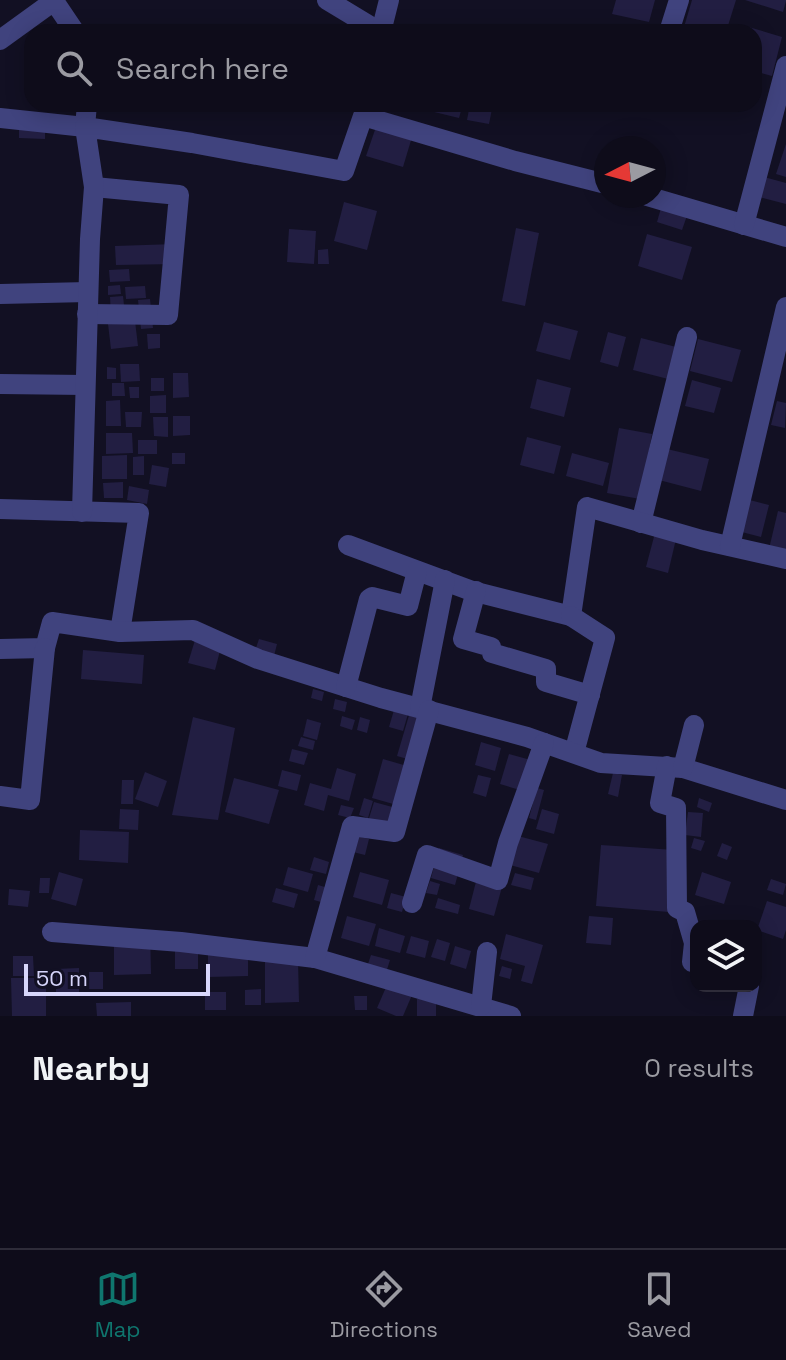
<!DOCTYPE html>
<style>
body{margin:0;font-family:"Space Grotesk",sans-serif;background:#171523;color:#f1f3f6}
.controls{position:absolute;right:24px;bottom:24px;display:grid;overflow:hidden;border-radius:16px;box-shadow:0 4px 20px #0003}
.controls button{width:72px;height:72px;display:grid;place-items:center;padding:0;border:0;border-bottom:2px solid #2e2c39;background:#0e0c1a;color:#f1f3f6;font:40px sans-serif}
.compass{position:absolute;left:594px;top:136px;width:72px;height:72px;border-radius:50%;background:#0e0c1a;box-shadow:0 4px 20px #0003;rotate:264deg}
.scale{position:absolute;left:24px;bottom:20px;width:186px;box-sizing:border-box;padding-left:8px;border:4px solid #d7d6fb;border-top:0;font-size:22px;line-height:28px;white-space:nowrap;color:#d7d6fb;-webkit-text-stroke:6px #121023;paint-order:stroke}
.list{margin:0;padding:0;list-style:none}
h2{display:flex;justify-content:space-between;align-items:center;height:104px;margin:0;padding:0 32px;font-size:34px}
h2 small{font-size:26px;font-weight:400;color:#9b9ba2}
.icon{flex:none;width:44px;height:44px;fill:none;stroke:currentColor;stroke-width:2;stroke-linecap:round;stroke-linejoin:round}
.map{position:relative;flex:none;width:786px;height:1016px;overflow:hidden}
.search{position:absolute;background:#0e0c1a;box-shadow:0 4px 20px #0003;left:24px;right:24px;top:24px;height:88px;display:flex;align-items:center;gap:20px;box-sizing:border-box;padding:0 28px;border-radius:24px;color:#9b9ba2;font-size:30px}
.sheet{height:232px;background:#0e0c1a}
nav{display:flex;justify-content:space-around;align-items:center;box-sizing:border-box;height:112px;border-top:2px solid #2e2c39;background:#0e0c1a;font-size:22px;color:#9b9ba2}
nav a{display:grid;justify-items:center;gap:4px}
nav .on{color:#0f766e}
.map>svg:first-child{display:block}
</style>
<div class="map">
<svg width="786" height="1016" viewBox="0 0 786 1016">
<rect width="100%" height="100%" fill="#121023"/>
<g fill="#221e42">
<path d="M616 0H655L649 22 612 14Z"/>
<path d="M692 0H736L726 32H703L684 27Z"/>
<path d="M745 0H786V1L783 12Z"/>
<path d="M742 25 782 37 772 76 754 71V32H740Z"/>
<path d="M432 104H463L459 118 430 111Z"/>
<path d="M470 104H493L489 124 467 120Z"/>
<path d="M19 117 45 118V139L19 138Z"/>
<path d="M376 127 412 137 403 167 366 156Z"/>
<path d="M786 144V177L776 174Z"/>
<path d="M764 177 786 183V204L759 197Z"/>
<path d="M663 201 689 210 682 230 657 222Z"/>
<path d="M344 202 377 211 367 250 334 241Z"/>
<path d="M516 228 539 233 525 306 502 301Z"/>
<path d="M289 229 316 231 314 264 287 262Z"/>
<path d="M647 234 692 247 682 280 638 266Z"/>
<path d="M175 244 176 264 116 265 115 246Z"/>
<path d="M328 249 329 264H318V250Z"/>
<path d="M129 269 130 281 110 282 109 270Z"/>
<path d="M120 285 121 294 108 295V286Z"/>
<path d="M145 286 146 298 126 299 125 287Z"/>
<path d="M123 296 125 314 111 315 110 297Z"/>
<path d="M150 299 153 328 141 329 138 300Z"/>
<path d="M135 321 138 346 111 349 108 324Z"/>
<path d="M544 322 578 331 570 360 536 351Z"/>
<path d="M608 332 626 337 618 367 600 362Z"/>
<path d="M147 334H160V348L148 349Z"/>
<path d="M641 338 684 349 676 381 633 370Z"/>
<path d="M698 339 741 350 732 382 690 371Z"/>
<path d="M120 364H139L140 381 121 382Z"/>
<path d="M107 367 116 368V379H107Z"/>
<path d="M173 373H188L189 397 173 398Z"/>
<rect x="151" y="378" width="13" height="13"/>
<path d="M537 379 571 388 564 417 530 408Z"/>
<path d="M692 380 721 388 714 413 685 406Z"/>
<path d="M112 383H124L125 396H112Z"/>
<path d="M129 387H139V398H130Z"/>
<path d="M166 395V413H150V396Z"/>
<path d="M120 400 121 426H106V401Z"/>
<path d="M777 401 786 403 785 428 771 425Z"/>
<path d="M125 412H142L141 427H126Z"/>
<path d="M173 416H190V435L173 436Z"/>
<path d="M153 417H168V437L154 436Z"/>
<path d="M619 428 652 434 640 499 607 493Z"/>
<path d="M106 433H132L133 453 106 454Z"/>
<path d="M527 437 561 446 554 474 520 465Z"/>
<rect x="138" y="440" width="19" height="14"/>
<path d="M667 449 709 459 701 491 659 480Z"/>
<rect x="172" y="453" width="13" height="11"/>
<path d="M572 453 609 463 603 486 566 476Z"/>
<path d="M127 455V479H102V456Z"/>
<path d="M144 456V475H133V457Z"/>
<path d="M152 465 169 468 166 487 149 484Z"/>
<path d="M123 482V498H104L103 483Z"/>
<path d="M129 486 149 490 147 504 127 500Z"/>
<path d="M742 498 769 505 761 537 734 530Z"/>
<path d="M778 511 786 513V557L768 553Z"/>
<path d="M655 533 676 539 668 573 646 567Z"/>
<path d="M259 639 277 644 274 656 255 651Z"/>
<path d="M195 640 221 647 215 670 188 663Z"/>
<path d="M83 650 144 655 142 684 81 679Z"/>
<path d="M313 689 324 692 322 701 311 698Z"/>
<path d="M335 699 347 702 345 712 333 709Z"/>
<path d="M394 710 408 714 403 731 389 727Z"/>
<path d="M410 712 423 716 411 760 397 756Z"/>
<path d="M342 716 355 720 352 730 340 726Z"/>
<path d="M193 717 235 728 218 820 172 815Z"/>
<path d="M360 717 370 720 367 733 357 730Z"/>
<path d="M307 719 321 723 317 740 303 736Z"/>
<path d="M301 737 315 741 313 750 298 746Z"/>
<path d="M481 742 501 748 495 771 475 765Z"/>
<path d="M292 749 308 753 304 765 289 761Z"/>
<path d="M509 754 538 762 530 793 500 784Z"/>
<path d="M383 759 414 768 404 807 372 798Z"/>
<path d="M337 768 356 774 349 801 328 795 324 811 304 805 310 783 331 789Z"/>
<path d="M282 770 301 775 297 791 278 786Z"/>
<path d="M145 772 167 781 158 807 135 799Z"/>
<path d="M613 773 622 775 618 797 608 794Z"/>
<path d="M478 775 491 778 486 797 473 793Z"/>
<path d="M234 778 279 790 269 824 225 812Z"/>
<path d="M122 780H134L133 804H121Z"/>
<path d="M537 788 544 790 536 820 529 818Z"/>
<path d="M364 798 373 801 368 818 359 815Z"/>
<path d="M699 798 712 803 709 812 697 807Z"/>
<path d="M374 802 407 811 399 838 366 828Z"/>
<path d="M341 805 354 808 350 818 338 815Z"/>
<path d="M120 809 139 810 138 830 119 829Z"/>
<path d="M542 809 559 814 554 834 536 829Z"/>
<path d="M688 812 703 813 701 837 685 835Z"/>
<path d="M80 830 129 832 128 863 79 860Z"/>
<path d="M357 836 369 839 365 855 353 852Z"/>
<path d="M518 836 548 844 539 873 510 865Z"/>
<path d="M694 838 705 841 701 851 691 848Z"/>
<path d="M722 843 732 847 727 860 717 856Z"/>
<path d="M601 845 674 850 669 912 596 906Z"/>
<path d="M439 848 463 855 455 885 431 878Z"/>
<path d="M314 857 329 862 326 874 310 870Z"/>
<path d="M288 867 313 874 308 892 283 885Z"/>
<path d="M479 870 505 876 494 916 469 909Z"/>
<path d="M59 872 83 879 76 906 51 899Z"/>
<path d="M360 872 389 880 382 905 353 897Z"/>
<path d="M702 872 731 882 724 904 695 895Z"/>
<path d="M515 873 534 878 531 890 511 885Z"/>
<path d="M40 878H50L49 893H39Z"/>
<path d="M771 879 786 884 783 895 767 890Z"/>
<path d="M430 881 440 884 437 895 426 893Z"/>
<path d="M318 885 335 890 331 905 314 900Z"/>
<path d="M276 888 298 894 294 908 272 902Z"/>
<path d="M9 889 30 891 28 907 8 905Z"/>
<path d="M391 893 406 897 402 912 387 908Z"/>
<path d="M438 898 460 905 458 914 435 908Z"/>
<path d="M767 901 786 907V930L783 939 757 930Z"/>
<path d="M347 916 376 924 369 946 341 938Z"/>
<path d="M589 916 613 918 611 945 586 943Z"/>
<path d="M379 928 405 936 400 953 375 946Z"/>
<path d="M114 931H150L151 974 114 975Z"/>
<path d="M506 934 543 945 532 984 521 981 525 966 500 959Z"/>
<path d="M411 936 429 941 425 958 406 953Z"/>
<rect x="175" y="938" width="23" height="31"/>
<path d="M437 939 450 943 445 961 431 957Z"/>
<path d="M208 942H248V976L208 977Z"/>
<path d="M455 946 471 951 466 969 450 964Z"/>
<path d="M371 955 390 960 385 976 366 970Z"/>
<path d="M13 956H33L34 976H13Z"/>
<path d="M265 960H298L299 1002 265 1003Z"/>
<path d="M502 966 512 969 510 979 499 976Z"/>
<path d="M79 968V994L56 995V969Z"/>
<rect x="89" y="972" width="14" height="17"/>
<path d="M11 978H46V1016H12Z"/>
<path d="M387 985 412 995 403 1016H396L377 1008Z"/>
<path d="M261 989V1005H245V990Z"/>
<rect x="205" y="992" width="21" height="18"/>
<path d="M354 996H367V1010H355Z"/>
<path d="M436 998V1016H417V999Z"/>
<path d="M131 1002V1016H97L96 1003Z"/>
</g>
<g fill="none" stroke-linecap="round" stroke-linejoin="round">
<g stroke="#40437e" stroke-width="20">
<path d="M327 0 380 32"/>
<path d="M381 32 389 0"/>
<path d="M669 32 679 0"/>
<path d="M0 40 54 1 75 32"/>
<path d="M0 118 85 127 87 104"/>
<path d="M647 196 786 237"/>
<path d="M744 225 786 66"/>
<path d="M0 294 88 292"/>
<path d="M87 314 168 315 179 195 94 187"/>
<path d="M0 384 85 385"/>
<path d="M0 509 139 513 120 632"/>
<path d="M82 512 90 239 94 187 85 127 192 143 344 171 363 116 515 161 606 184"/>
<path d="M641 523 687 337"/>
<path d="M348 545 472 591 571 616 587 507 702 540 786 559"/>
<path d="M730 546 786 307"/>
<path d="M476 591 463 639 491 647 492 653 546 669V682L590 695"/>
<path d="M571 616 605 638 574 753"/>
<path d="M0 649 45 648 52 622 120 632 193 630 258 659 381 698 527 737 601 763 683 768 786 800"/>
<path d="M346 687 369 599 372 597 408 606 417 571"/>
<path d="M420 708 445 580"/>
<path d="M667 766 660 803 676 808 677 908 685 912 694 943 692 962H696"/>
<path d="M683 768 694 725"/>
<path d="M0 796 30 800 45 648"/>
<path d="M412 903 427 855 498 880 508 843 544 743"/>
<path d="M52 932 181 942 315 958 511 1016"/>
<path d="M315 958 352 826 395 832 429 710"/>
<path d="M481 1006 487 952"/>
<path d="M743 1016 749 986"/>
</g>
</g>
</svg>
<div class="controls">
<button><svg class="icon" aria-label="layers" viewBox="0 0 24 24"><path d="M12 4l9 5-9 5-9-5zM3 14l9 5 9-5"/></svg></button>
</div>
<svg class="compass" viewBox="-18 -18 36 36"><path d="M0-13l5 13h-10z" fill="#e53935"/><path d="M0 13l5-13h-10z" fill="#9b9ba2"/></svg>
<div class="scale">50 m</div>
<div class="search"><svg class="icon" aria-label="search" viewBox="0 0 24 24"><circle cx="10" cy="10" r="6"/><path d="M15 15l6 6"/></svg>Search here</div>
</div>
<section class="sheet">
<h2>Nearby<small>0 results</small></h2>
<ul class="list">
</ul>
</section>
<nav>
<a class="on"><svg class="icon" aria-label="map" viewBox="0 0 24 24"><path d="M3 6l6-2 6 2 6-2v14l-6 2-6-2-6 2zM9 4v14M15 6v14"/></svg>Map</a>
<a><svg class="icon" aria-label="directions" viewBox="0 0 24 24"><path d="M12 3l9 9-9 9-9-9zM9 14v-3h6M13 9l2 2-2 2"/></svg>Directions</a>
<a><svg class="icon" aria-label="saved" viewBox="0 0 24 24"><path d="M7 4h10v16l-5-4-5 4z"/></svg>Saved</a>
</nav>
